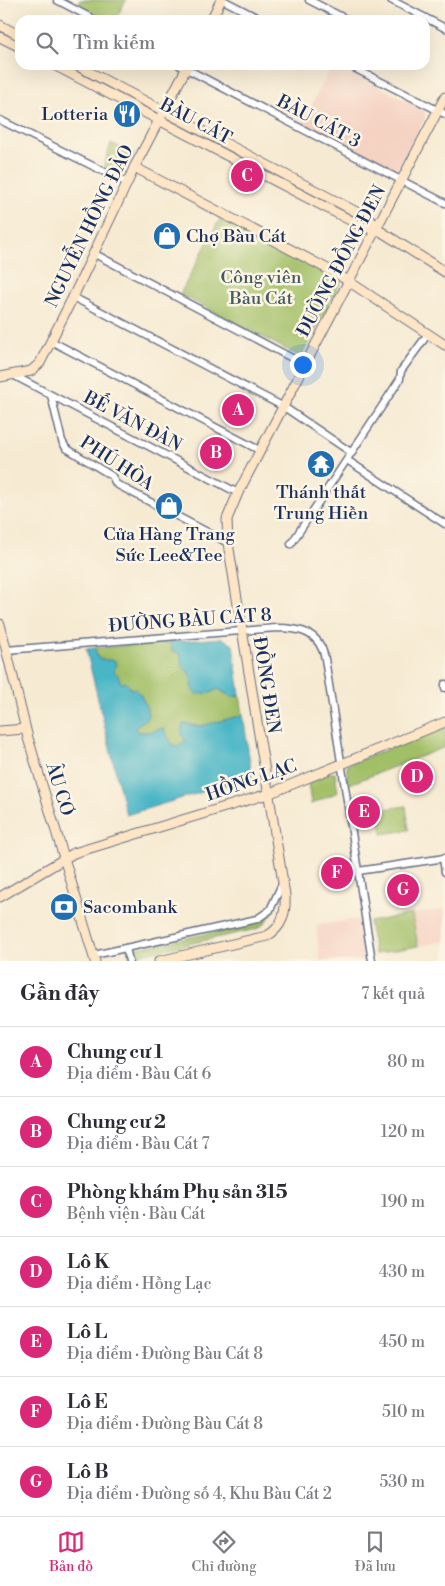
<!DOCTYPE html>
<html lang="vi">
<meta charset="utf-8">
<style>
body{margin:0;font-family:"Libre Bodoni",serif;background:#f7f7f7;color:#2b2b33}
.you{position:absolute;left:302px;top:364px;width:18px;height:18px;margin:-12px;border:4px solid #fff;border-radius:50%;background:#1a73e8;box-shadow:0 0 0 8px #1a73e833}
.badge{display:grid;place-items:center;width:32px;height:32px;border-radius:50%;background:#db2777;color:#fff;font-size:16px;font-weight:700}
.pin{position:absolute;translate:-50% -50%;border:2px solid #fff;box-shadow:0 1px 5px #0006}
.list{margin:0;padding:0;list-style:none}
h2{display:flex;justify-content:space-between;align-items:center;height:65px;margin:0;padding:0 20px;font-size:21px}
h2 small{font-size:16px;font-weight:400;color:#7c7c81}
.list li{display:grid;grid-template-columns:32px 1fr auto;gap:15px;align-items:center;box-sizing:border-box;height:70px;padding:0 20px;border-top:1px solid #e1e1e2}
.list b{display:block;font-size:19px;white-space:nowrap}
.list p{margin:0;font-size:16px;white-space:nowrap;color:#7c7c81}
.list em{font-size:16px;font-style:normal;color:#7c7c81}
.icon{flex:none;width:28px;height:28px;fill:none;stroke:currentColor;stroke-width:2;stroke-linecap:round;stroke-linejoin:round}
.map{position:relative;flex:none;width:445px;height:961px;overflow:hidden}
.search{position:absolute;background:#fff;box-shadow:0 5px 20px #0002;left:15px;right:15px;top:15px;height:55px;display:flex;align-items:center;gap:12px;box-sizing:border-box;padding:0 18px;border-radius:15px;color:#7c7c81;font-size:19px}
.sheet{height:555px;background:#fff}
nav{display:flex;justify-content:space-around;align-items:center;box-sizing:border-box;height:70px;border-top:1px solid #e1e1e2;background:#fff;font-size:14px;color:#7c7c81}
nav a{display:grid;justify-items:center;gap:2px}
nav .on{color:#db2777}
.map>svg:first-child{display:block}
</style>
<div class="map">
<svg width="445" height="961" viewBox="0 0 445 961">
<rect width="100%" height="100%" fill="#fcf5e5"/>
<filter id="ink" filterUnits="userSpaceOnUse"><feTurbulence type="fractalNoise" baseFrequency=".02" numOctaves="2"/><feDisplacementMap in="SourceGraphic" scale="10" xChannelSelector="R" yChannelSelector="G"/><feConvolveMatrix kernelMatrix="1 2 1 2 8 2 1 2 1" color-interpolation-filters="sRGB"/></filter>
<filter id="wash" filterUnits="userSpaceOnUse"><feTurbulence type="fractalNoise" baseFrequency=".0096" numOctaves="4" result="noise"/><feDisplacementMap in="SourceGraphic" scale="20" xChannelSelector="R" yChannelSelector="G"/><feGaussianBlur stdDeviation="1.12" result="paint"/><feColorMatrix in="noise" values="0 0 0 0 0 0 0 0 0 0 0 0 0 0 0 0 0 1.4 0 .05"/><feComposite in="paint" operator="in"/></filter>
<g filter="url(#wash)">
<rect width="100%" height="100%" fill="#f6ead2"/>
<g fill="#f5d2c2">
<path d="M332 65H337L424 110 425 118 398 168 392 170 305 124 304 120Z"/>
<path d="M445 909V941L418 946 412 914Z"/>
<path d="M359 919 366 961H320L316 925Z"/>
</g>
<g fill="#a1bf66" stroke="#5e7762">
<path d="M80 0H126L115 20H100L76 7Z"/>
<path d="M111 143 134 154 123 176 104 166Z"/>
<path d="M221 217 342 280 301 357 180 294Z"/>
<path d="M170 642 172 651 181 654 183 666 191 675 196 693H210L218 689 226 694 237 697 240 695 243 715 241 717C226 717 199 732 187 723L185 742 177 747 172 744 163 728 151 732H138L136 728 138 724 148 718C149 711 142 695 137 691 132 688 126 686 121 683L118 675 114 671 116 664 115 661 101 659 97 657 95 648Z"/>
<path d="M445 727V747L347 785V765Z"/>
<path d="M329 773H335L338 792 311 804 308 782Z"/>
<path d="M406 806 409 830 382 834 378 810Z"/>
<path d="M275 909 264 924 256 929 129 957 128 950 255 924 264 920Z"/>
<path d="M412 914 418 946 375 954 369 922Z"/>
</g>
<g fill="#4ab6c6" stroke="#327292">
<path d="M222 638 233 645 240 695 232 697 218 689 210 693 196 694 193 690 191 675 182 666 181 655 171 649 170 642Z"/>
<path d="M95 648 97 657 101 659 115 661 116 664 114 671 118 675 121 683 126 682 131 689H136C142 696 149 709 148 718L138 724 136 728 138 732H151L163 728 172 744 177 747 185 742V739L182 736V725L184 723 194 726H202L243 715 252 777 126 815 86 649Z"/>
</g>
</g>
<g filter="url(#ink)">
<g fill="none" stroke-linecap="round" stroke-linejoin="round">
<defs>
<g id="street">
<path d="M57 0 95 20"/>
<path d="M223 0 262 20"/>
<path d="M309 0 348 20"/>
<path d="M391 0 445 28"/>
<path d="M179 65 445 203"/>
<path d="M348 65 445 114"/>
<path d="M0 120 127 183"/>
<path d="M93 253 305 365"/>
<path d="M73 297 284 407 352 453"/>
<path d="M51 341 261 451"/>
<path d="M13 375 238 493"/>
<path d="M51 395 62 441 66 448 112 476 116 484 228 543"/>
<path d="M347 460 445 524"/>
<path d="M291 544 400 379 401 371 428 334"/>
<path d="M6 650 276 628C301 628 320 632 325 659L372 961"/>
<path d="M445 684V688"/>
<path d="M443 858 445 872"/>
<path d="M358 871 445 858"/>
<path d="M126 948 129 961"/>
<path d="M94 955 257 919 270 910 282 884"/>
</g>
<g id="secondary">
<path d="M211 20 221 0"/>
<path d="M0 25 20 36"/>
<path d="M0 37 20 47"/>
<path d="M54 65 365 228 377 229"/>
<path d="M76 65 370 219 377 229 445 272"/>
<path d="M134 167 339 275 445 345"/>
<path d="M0 377 31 371 40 363 73 297 137 162 188 65"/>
<path d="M0 624 28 738 95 961"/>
<path d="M0 731 25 729"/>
<path d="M0 897 74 853 268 794 445 722"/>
<path d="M159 961 267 936C283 927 286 912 285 895L228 543 227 519 238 493 445 97"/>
</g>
</defs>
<use href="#street" stroke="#687087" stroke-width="9"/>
<use href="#secondary" stroke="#687087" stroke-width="11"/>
<use href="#street" stroke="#fff" stroke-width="6"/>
<use href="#secondary" stroke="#fde5c5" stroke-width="9"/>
</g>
</g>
<defs>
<symbol id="restaurant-disc" viewBox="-11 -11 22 22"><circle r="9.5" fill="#1f6fb2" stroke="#fcf5e5"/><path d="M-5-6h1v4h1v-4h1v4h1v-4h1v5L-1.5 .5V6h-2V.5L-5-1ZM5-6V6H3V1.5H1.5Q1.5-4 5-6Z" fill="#fff"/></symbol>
<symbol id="shop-disc" viewBox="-11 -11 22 22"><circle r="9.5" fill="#1f6fb2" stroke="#fcf5e5"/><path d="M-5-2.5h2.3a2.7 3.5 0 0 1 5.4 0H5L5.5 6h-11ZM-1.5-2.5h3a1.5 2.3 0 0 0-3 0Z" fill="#fff"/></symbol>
<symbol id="temple-disc" viewBox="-11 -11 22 22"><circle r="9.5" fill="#1f6fb2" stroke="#fcf5e5"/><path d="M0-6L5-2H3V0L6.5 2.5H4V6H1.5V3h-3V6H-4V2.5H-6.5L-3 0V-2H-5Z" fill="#fff"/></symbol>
<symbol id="bank-disc" viewBox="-11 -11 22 22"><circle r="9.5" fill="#1f6fb2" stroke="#fcf5e5"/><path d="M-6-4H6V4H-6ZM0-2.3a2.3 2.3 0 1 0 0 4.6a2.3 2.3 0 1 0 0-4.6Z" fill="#fff"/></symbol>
</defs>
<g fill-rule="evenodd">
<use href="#restaurant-disc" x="111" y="98" width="32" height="32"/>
<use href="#shop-disc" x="151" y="220" width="32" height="32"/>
<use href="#temple-disc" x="305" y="448" width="32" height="32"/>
<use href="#shop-disc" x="153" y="490" width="32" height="32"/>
<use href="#bank-disc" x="48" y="891" width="32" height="32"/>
</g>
<g text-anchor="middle" stroke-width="5" stroke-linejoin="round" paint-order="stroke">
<g font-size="18" fill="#1b2f5e" stroke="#fcf5e5" text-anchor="start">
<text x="108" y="120" text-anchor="end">Lotteria</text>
<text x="186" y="242">Chợ Bàu Cát</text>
<text x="321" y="498" text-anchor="middle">Thánh thất<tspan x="321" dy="21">Trung Hiền</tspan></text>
<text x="169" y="540" text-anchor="middle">Cửa Hàng Trang<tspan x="169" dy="21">Sức Lee&amp;Tee</tspan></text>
<text x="83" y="913">Sacombank</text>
</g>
<g font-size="18" fill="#1b2f5e" stroke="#fcf5e5">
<text transform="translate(196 121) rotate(28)" y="6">BÀU CÁT</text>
<text transform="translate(319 121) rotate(28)" y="6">BÀU CÁT 3</text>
<text transform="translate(89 226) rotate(-64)" y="6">NGUYỄN HỒNG ĐÀO</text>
<text transform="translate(341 261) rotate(-62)" y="6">ĐƯỜNG ĐỒNG ĐEN</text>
<text transform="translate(133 421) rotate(28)" y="6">BẾ VĂN ĐÀN</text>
<text transform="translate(117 463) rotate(33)" y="6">PHÚ HÒA</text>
<text transform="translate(190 620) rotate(-4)" y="6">ĐƯỜNG BÀU CÁT 8</text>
<text transform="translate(267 685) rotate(81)" y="6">ĐỒNG ĐEN</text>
<text transform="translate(251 780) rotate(-19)" y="6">HỒNG LẠC</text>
<text transform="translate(60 789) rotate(73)" y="6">ÂU CƠ</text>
</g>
<g font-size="18" fill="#435a60" stroke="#fcf5e5">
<text x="261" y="283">Công viên<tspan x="261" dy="21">Bàu Cát</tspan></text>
</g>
</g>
</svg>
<div class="you"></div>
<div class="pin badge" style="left:238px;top:410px">A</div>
<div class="pin badge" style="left:216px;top:453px">B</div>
<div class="pin badge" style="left:247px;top:176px">C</div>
<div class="pin badge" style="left:417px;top:777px">D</div>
<div class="pin badge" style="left:364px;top:812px">E</div>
<div class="pin badge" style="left:337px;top:873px">F</div>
<div class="pin badge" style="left:403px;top:890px">G</div>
<div class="search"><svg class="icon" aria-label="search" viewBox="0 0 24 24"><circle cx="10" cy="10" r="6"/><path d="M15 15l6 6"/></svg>Tìm kiếm</div>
</div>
<section class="sheet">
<h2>Gần đây<small>7 kết quả</small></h2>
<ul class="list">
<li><span class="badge">A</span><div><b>Chung cư 1</b><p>Địa điểm · Bàu Cát 6</p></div><em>80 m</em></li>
<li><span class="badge">B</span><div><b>Chung cư 2</b><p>Địa điểm · Bàu Cát 7</p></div><em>120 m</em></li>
<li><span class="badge">C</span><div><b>Phòng khám Phụ sản 315</b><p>Bệnh viện · Bàu Cát</p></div><em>190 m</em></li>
<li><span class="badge">D</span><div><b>Lô K</b><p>Địa điểm · Hồng Lạc</p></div><em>430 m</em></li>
<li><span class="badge">E</span><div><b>Lô L</b><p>Địa điểm · Đường Bàu Cát 8</p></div><em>450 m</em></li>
<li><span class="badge">F</span><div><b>Lô E</b><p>Địa điểm · Đường Bàu Cát 8</p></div><em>510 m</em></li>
<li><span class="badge">G</span><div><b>Lô B</b><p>Địa điểm · Đường số 4, Khu Bàu Cát 2</p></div><em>530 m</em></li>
</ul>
</section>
<nav>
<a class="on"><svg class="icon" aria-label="map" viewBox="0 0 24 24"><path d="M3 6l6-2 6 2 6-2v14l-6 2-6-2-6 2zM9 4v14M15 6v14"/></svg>Bản đồ</a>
<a><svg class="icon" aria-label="directions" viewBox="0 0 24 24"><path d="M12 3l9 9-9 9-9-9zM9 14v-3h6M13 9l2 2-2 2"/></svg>Chỉ đường</a>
<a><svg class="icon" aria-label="saved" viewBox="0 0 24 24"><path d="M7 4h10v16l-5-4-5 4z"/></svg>Đã lưu</a>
</nav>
